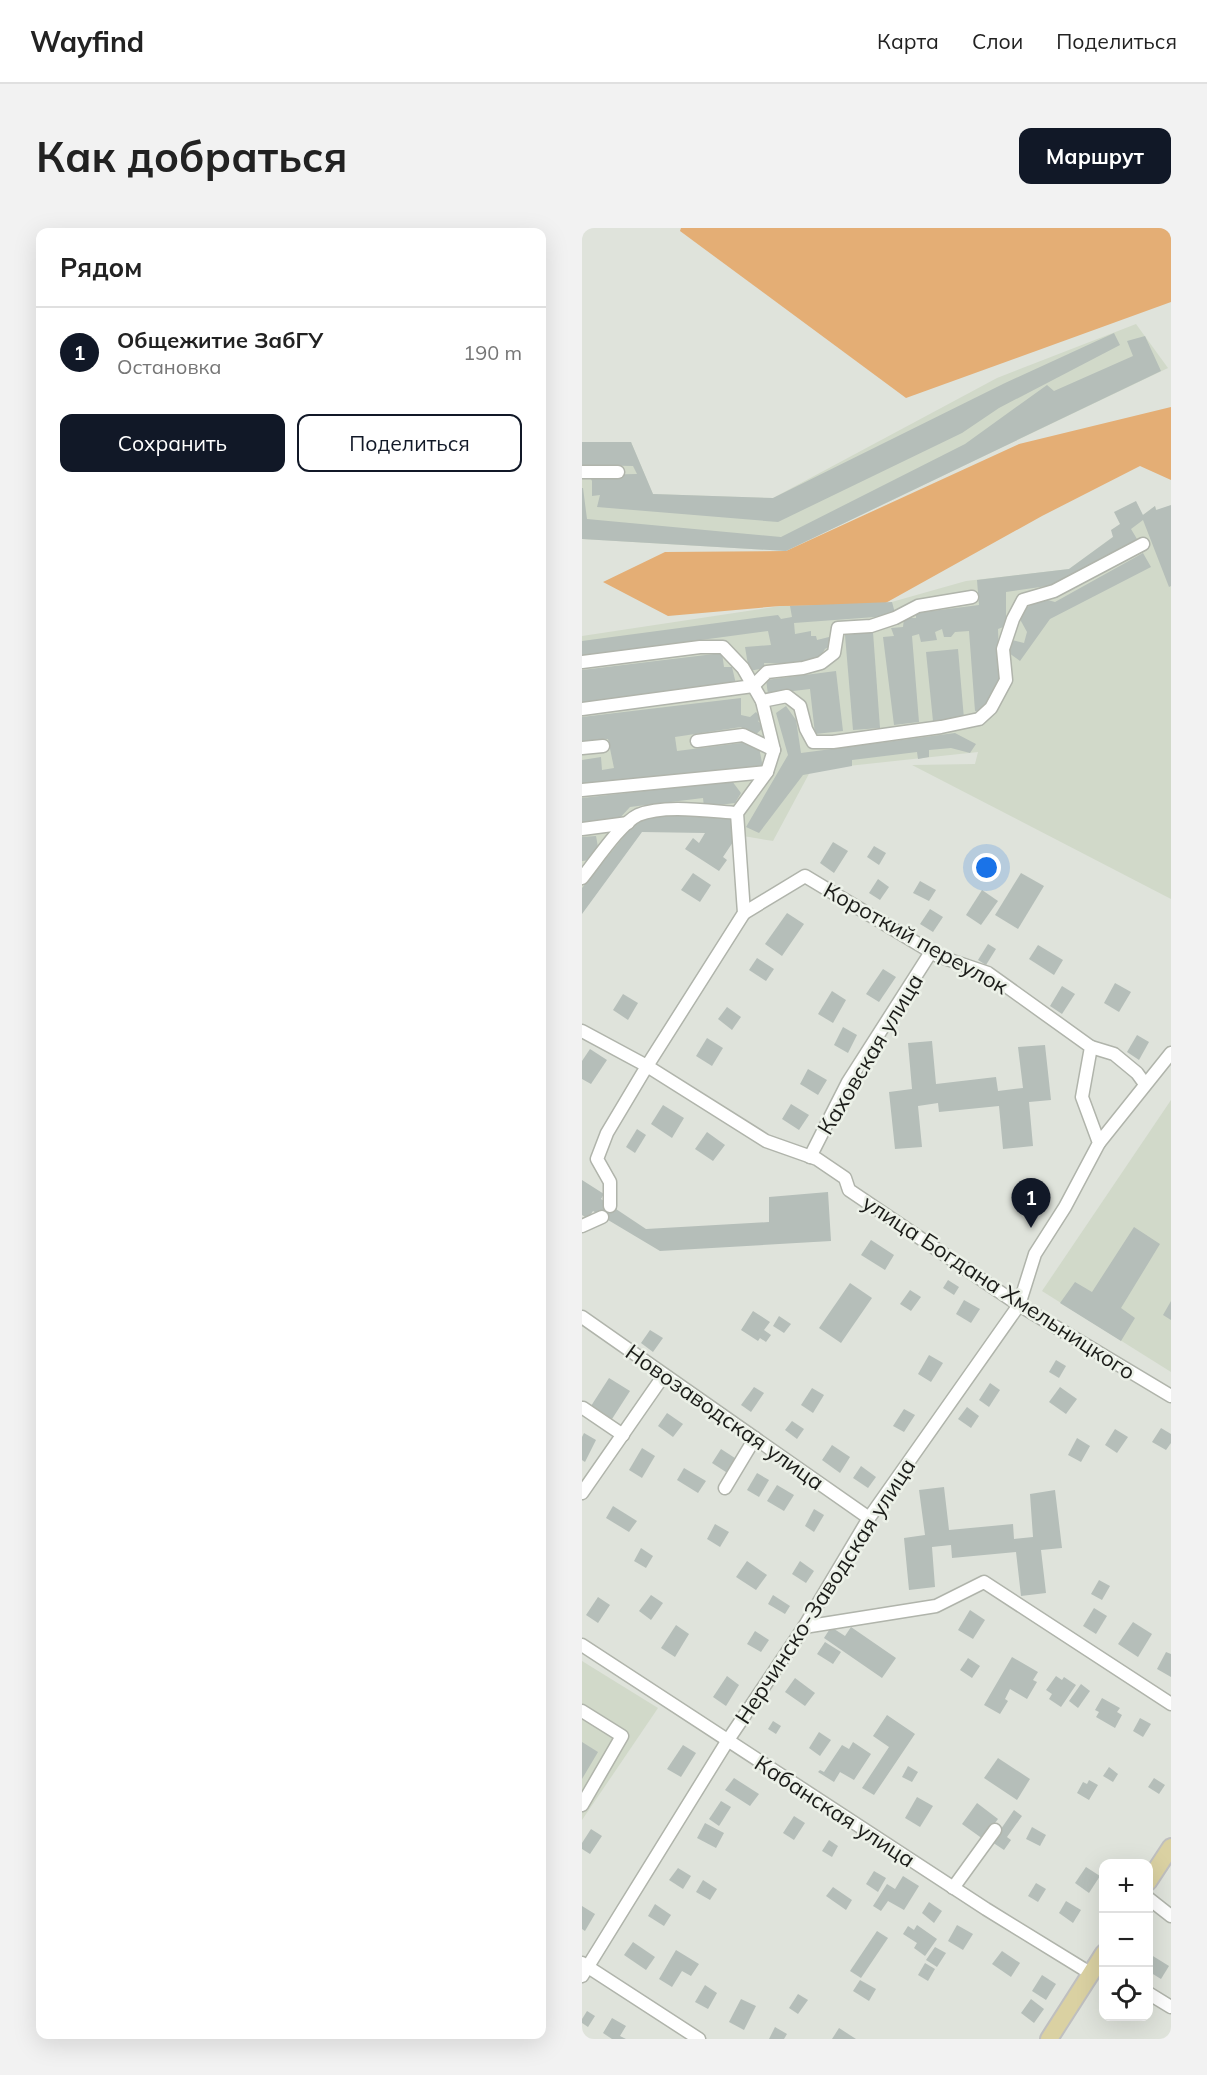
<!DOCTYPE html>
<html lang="ru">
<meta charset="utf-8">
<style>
body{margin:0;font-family:Mulish,sans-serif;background:#f2f2f2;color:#222}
.controls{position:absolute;right:18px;bottom:18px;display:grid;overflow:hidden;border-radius:12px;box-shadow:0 6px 24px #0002}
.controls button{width:54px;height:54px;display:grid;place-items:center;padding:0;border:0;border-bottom:2px solid #e0e0e0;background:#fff;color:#222;font:30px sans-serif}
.you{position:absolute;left:405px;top:640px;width:21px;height:21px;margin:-15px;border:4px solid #fff;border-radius:50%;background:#1a73e8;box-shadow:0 0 0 9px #1a73e833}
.badge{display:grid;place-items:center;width:39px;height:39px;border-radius:50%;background:#111827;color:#fff;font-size:20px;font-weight:700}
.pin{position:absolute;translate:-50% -50px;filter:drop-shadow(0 2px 3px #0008)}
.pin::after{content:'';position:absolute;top:32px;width:21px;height:18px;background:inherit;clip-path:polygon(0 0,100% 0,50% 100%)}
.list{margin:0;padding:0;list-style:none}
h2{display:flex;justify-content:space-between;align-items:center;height:78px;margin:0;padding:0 24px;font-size:26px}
h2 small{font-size:20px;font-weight:400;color:#767676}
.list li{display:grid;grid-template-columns:39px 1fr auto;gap:18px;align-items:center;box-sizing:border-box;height:90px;padding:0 24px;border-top:2px solid #e0e0e0}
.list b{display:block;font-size:22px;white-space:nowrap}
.list p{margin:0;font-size:20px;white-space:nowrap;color:#767676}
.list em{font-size:20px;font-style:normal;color:#767676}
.actions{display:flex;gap:12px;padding:18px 24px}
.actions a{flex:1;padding:14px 0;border:2px solid #111827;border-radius:12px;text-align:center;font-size:21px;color:#111827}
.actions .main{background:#111827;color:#fff}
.icon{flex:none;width:33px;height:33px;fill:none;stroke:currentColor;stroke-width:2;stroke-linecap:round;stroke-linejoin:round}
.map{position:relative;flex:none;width:589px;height:1811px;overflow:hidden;border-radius:12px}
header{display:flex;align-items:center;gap:36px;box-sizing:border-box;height:84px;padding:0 30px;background:#fff;border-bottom:2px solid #e0e0e0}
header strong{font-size:28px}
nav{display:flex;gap:33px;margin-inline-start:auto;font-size:21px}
.intro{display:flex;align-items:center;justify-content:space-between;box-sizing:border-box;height:144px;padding:0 36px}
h1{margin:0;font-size:42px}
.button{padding:15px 27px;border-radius:12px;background:#111827;color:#fff;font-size:21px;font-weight:700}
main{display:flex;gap:36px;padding:0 36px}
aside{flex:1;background:#fff;border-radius:12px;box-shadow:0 6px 24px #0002}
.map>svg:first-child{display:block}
</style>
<header>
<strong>Wayfind</strong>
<nav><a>Карта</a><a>Слои</a><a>Поделиться</a></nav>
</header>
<div class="intro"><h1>Как добраться</h1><a class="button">Маршрут</a></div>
<main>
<aside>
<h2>Рядом<small></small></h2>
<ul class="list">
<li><span class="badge">1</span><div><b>Общежитие ЗабГУ</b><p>Остановка</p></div><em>190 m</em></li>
</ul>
<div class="actions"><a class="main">Сохранить</a><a>Поделиться</a></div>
</aside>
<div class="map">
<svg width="589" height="1811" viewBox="0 0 589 1811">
<rect width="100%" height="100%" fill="#dfe3db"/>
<g fill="#d1d9c9">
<path d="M554 96 586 140 204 323 0 311V214H49L71 266 191 270 415 150Z"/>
<path d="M573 278 589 321V671L330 537 393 536 396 524 229 542 191 613 65 592 0 678V408L198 378 299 377 384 353 487 341Z"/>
<path d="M589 872V1144L460 1063Z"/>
<path d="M0 1433 76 1480 0 1592Z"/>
</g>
<g fill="#e4ae75">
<path d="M99 0H589V74L324 170 98 3Z"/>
<path d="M589 179V252L558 238 460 288 300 377 198 378 86 388 21 354 83 324 204 323 437 216Z"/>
</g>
<g fill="#b5beb9">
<path d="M532 105 538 117 417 180 380 205 196 294 15 279 18 267 10 268V253L7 247 55 246 51 238 0 237V214H49L71 266 191 270 423 155Z"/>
<path d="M563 108 579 143 204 323 0 311V260H1L5 291 199 309 383 216 465 157 472 163 551 128 545 113Z"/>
<path d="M554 273 561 287 573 278 574 282 589 277V358L587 359 561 292 549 301 555 311 479 356 424 364V398L416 401 418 455 398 484 393 483 387 403 373 404 369 409H362L360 401 353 404 355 412 339 414 337 406 330 408 337 494 312 497 301 409 312 408 309 400 321 399 322 390H334V385L397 377 395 352 487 341 531 309 529 302 538 296 532 284Z"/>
<path d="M561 325 569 339 468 391 438 433 427 425 430 412 442 415 445 404 434 384 462 371 473 374Z"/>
<path d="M310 374 313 385 293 389 212 395 213 406 229 403V408H234L235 412 247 409 249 418 243 421 237 431 214 436 182 435 183 440 167 443 163 419 189 417 186 403 0 428V413L196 387 199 391 210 389 208 378Z"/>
<path d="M291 404 298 500 271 502 263 407Z"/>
<path d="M376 421 382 491 351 493 344 424Z"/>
<path d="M140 425 142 439H150L154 456 0 475V442Z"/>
<path d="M254 443 261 503 233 506 228 461 186 466 184 452Z"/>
<path d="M159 470V487L168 489 174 484 180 491 176 493 182 499 172 508 159 499 93 509 95 523 167 514 172 520 177 519 181 540 0 561V532L19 529 20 542 32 540 26 511 0 515V489Z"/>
<path d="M204 478 214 492 219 525 373 505 394 516 388 525 369 520 347 522V529L336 531 335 524 270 532V538L221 547 177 605 164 599 206 527 194 485Z"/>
<path d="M150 553 159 565 153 575 122 579 121 570 48 579 36 592 0 596V570Z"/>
<path d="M77 585 152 590 151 614 141 629 145 632 137 643 103 621 111 610 117 615 123 605 60 604 0 686V660L56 591Z"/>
<path d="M14 608 16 619 9 632 0 633V609Z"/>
<path d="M251 614 266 623 252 645 238 635Z"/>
<path d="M292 618 304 625 297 637 285 629Z"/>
<path d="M111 645 129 657 118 674 99 662Z"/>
<path d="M439 645 462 658 436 701 413 687Z"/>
<path d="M296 651 307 659 298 672 287 665Z"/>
<path d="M338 653 354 662 347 673 331 665Z"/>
<path d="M400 662 416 673 399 697 384 687Z"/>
<path d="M348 681 361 689 351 704 338 696Z"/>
<path d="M205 685 222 696 200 728 183 716Z"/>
<path d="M406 716 414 721 404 737 396 732Z"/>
<path d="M456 717 481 732 472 747 447 731Z"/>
<path d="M175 730 192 741 184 753 167 742Z"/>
<path d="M301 741 314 749 297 774 284 766Z"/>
<path d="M533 755 549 764 537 784 522 775Z"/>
<path d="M480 758 493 766 480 786 468 778Z"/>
<path d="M250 763 264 772 251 795 236 786Z"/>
<path d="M41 766 56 775 46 792 31 782Z"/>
<path d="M145 779 159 789 150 802 136 791Z"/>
<path d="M261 799 275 807 266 825 252 817Z"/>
<path d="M555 807 567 814 557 832 545 824Z"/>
<path d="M125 810 141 820 130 838 114 828Z"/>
<path d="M350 813 354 856 414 849 416 863 441 860 436 819 463 817 469 872 447 874 451 918 421 921 417 878 357 884 356 875 336 878 340 919 313 921 307 864 330 861 326 815Z"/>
<path d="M8 821 25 832 9 856 0 851V833Z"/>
<path d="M226 841 245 852 236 867 218 856Z"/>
<path d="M209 876 227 887 217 902 200 891Z"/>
<path d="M81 877 102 890 90 910 69 896Z"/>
<path d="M55 901 64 907 53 925 44 919Z"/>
<path d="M125 904 143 917 131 933 113 921Z"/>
<path d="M0 952 22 966 19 971 64 1001 187 994V969L246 964 249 1013 78 1023 11 983 6 991 0 987Z"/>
<path d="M552 999 578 1016 539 1080 553 1090 539 1113 478 1075 493 1054 510 1064Z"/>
<path d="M289 1012 312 1027 303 1042 279 1027Z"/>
<path d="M366 1052 377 1059 372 1067 361 1060Z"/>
<path d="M268 1055 290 1070 259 1115 237 1100Z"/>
<path d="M328 1062 339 1069 329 1083 318 1076Z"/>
<path d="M382 1072 398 1081 389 1095 374 1086Z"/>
<path d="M589 1073V1092L581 1087Z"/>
<path d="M171 1083 188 1094 182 1102 189 1107 184 1114 178 1110 176 1113 159 1102Z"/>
<path d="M197 1088 209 1096 202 1105 191 1098Z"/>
<path d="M68 1102 81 1110 71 1124 59 1115Z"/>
<path d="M347 1127 361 1135 349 1154 336 1146Z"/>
<path d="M474 1132 484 1138 477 1150 467 1144Z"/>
<path d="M27 1150 48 1163 30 1191 9 1178Z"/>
<path d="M408 1155 418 1162 407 1179 397 1172Z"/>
<path d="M172 1159 182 1165 169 1184 159 1177Z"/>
<path d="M478 1159 495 1171 484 1186 467 1174Z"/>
<path d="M230 1160 242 1167 231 1185 219 1177Z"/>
<path d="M385 1179 397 1188 389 1200 376 1191Z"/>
<path d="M322 1181 333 1187 322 1204 311 1198Z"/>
<path d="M85 1185 101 1196 91 1209 76 1198Z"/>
<path d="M210 1193 222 1201 215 1211 203 1202Z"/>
<path d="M579 1200 589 1206V1215L584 1222 570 1214Z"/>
<path d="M533 1201 546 1209 535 1225 523 1217Z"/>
<path d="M2 1205 14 1212 3 1234 0 1232V1209Z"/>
<path d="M495 1210 508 1218 499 1234 486 1227Z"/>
<path d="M250 1217 268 1229 258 1245 240 1232Z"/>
<path d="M60 1220 73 1228 60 1250 47 1242Z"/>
<path d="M139 1221 156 1232 147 1246 130 1235Z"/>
<path d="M279 1238 294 1249 286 1260 271 1250Z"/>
<path d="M102 1240 124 1253 116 1265 95 1252Z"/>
<path d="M175 1245 187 1252 177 1269 165 1262Z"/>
<path d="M195 1257 212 1267 202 1283 185 1273Z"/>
<path d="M362 1259 367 1302 431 1296 432 1311 451 1309 448 1266 473 1262 480 1320 459 1322 464 1365 439 1368 434 1324 370 1330 369 1317 350 1319 353 1359 327 1362 322 1310 343 1307 337 1262Z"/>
<path d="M31 1278 55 1293 47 1304 24 1290Z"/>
<path d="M232 1281 242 1287 232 1304 223 1298Z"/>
<path d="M133 1296 147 1304 138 1319 125 1311Z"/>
<path d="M59 1320 71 1328 64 1340 52 1333Z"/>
<path d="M165 1333 185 1347 174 1362 154 1349Z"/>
<path d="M218 1333 232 1343 224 1355 210 1346Z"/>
<path d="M517 1352 528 1358 520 1372 509 1366Z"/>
<path d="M69 1367 81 1375 69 1392 57 1383Z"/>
<path d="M191 1367 208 1378 203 1386 186 1376Z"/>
<path d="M16 1369 28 1377 16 1395 4 1387Z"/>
<path d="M512 1380 525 1388 514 1406 501 1398Z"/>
<path d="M388 1382 403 1392 391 1411 376 1402Z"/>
<path d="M551 1394 570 1406 556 1429 536 1416Z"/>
<path d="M94 1397 107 1406 93 1429 79 1420Z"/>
<path d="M249 1399 263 1408 269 1399 314 1430 300 1450 242 1410Z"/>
<path d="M173 1403 187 1412 179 1424 165 1416Z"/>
<path d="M243 1414 259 1424 251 1436 235 1426Z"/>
<path d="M584 1424 589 1426V1449L575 1441Z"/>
<path d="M430 1429 456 1444 451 1452 455 1454 445 1471 428 1461 423 1471 426 1473 418 1486 402 1477Z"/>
<path d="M386 1430 398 1438 390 1450 378 1442Z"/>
<path d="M145 1448 157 1457 144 1478 131 1469Z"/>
<path d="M474 1448 480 1452 482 1449 494 1457 479 1479 467 1471 470 1466 464 1462Z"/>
<path d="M213 1450 233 1465 223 1478 203 1464Z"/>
<path d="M499 1456 508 1463 496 1480 487 1473Z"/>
<path d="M520 1470 538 1480 535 1484 540 1487 533 1500 514 1489 517 1484 513 1482Z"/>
<path d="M305 1487 333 1506 292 1567 280 1560 307 1519 291 1508Z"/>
<path d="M558 1490 569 1496 561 1509 551 1503Z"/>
<path d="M191 1493 199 1498 194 1506 186 1501Z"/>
<path d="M237 1504 249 1512 238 1528 227 1520Z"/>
<path d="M0 1514 16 1524 0 1551Z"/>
<path d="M271 1514 289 1526 272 1552 258 1544 252 1554 236 1544 238 1542 242 1544 260 1517 267 1521Z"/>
<path d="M101 1517 114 1525 99 1549 85 1541Z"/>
<path d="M416 1530 448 1551 435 1572 402 1550Z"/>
<path d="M326 1538 336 1544 330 1554 320 1549Z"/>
<path d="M527 1539 536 1546 531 1554 521 1548Z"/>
<path d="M152 1550 177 1566 168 1578 143 1562Z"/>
<path d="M572 1550 583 1557 577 1566 566 1559Z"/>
<path d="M507 1552 516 1557 507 1572 495 1565 501 1554 505 1556Z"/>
<path d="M335 1569 351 1578 338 1599 323 1590Z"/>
<path d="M139 1573 149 1579 137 1598 127 1591Z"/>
<path d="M395 1575 416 1591 401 1611 380 1596Z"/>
<path d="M432 1582 440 1588 425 1609 429 1612 422 1622 410 1614Z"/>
<path d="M212 1588 223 1595 212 1612 201 1605Z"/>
<path d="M123 1595 142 1605 134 1620 115 1610Z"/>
<path d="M450 1599 464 1607 458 1618 444 1611Z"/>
<path d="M9 1601 20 1608 8 1626 0 1621V1615Z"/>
<path d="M247 1612 256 1618 250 1629 240 1623Z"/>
<path d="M504 1639 518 1648 507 1665 493 1655Z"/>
<path d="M96 1640 109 1648 101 1661 87 1652Z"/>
<path d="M292 1643 304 1650 296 1664 284 1656Z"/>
<path d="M321 1648 337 1658 322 1682 306 1673 299 1683 291 1678 305 1656 313 1661Z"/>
<path d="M121 1652 135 1661 128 1672 114 1664Z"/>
<path d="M454 1655 464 1661 456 1674 446 1668Z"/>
<path d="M251 1659 270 1672 264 1682 244 1668Z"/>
<path d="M484 1673 499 1682 491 1695 477 1685Z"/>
<path d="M347 1674 360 1683 352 1695 340 1685Z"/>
<path d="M73 1676 89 1687 82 1698 66 1688Z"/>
<path d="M0 1678 13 1686 3 1703 0 1701Z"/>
<path d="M335 1697 355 1711 343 1728 332 1720 335 1715 321 1706 326 1698 332 1702Z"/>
<path d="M375 1697 391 1706 381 1722 366 1713Z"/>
<path d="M295 1703 306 1710 279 1750 268 1743Z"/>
<path d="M51 1714 73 1729 64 1742 42 1727Z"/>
<path d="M353 1719 364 1725 355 1739 344 1732Z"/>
<path d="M94 1722 117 1736 109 1748 100 1743 90 1759 77 1751Z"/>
<path d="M420 1723 438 1735 429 1749 410 1736Z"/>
<path d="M566 1725 587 1738 579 1751 566 1743Z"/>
<path d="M343 1735 353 1741 346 1753 336 1747Z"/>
<path d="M460 1747 474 1756 464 1772 450 1763Z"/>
<path d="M278 1752 294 1761 287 1773 271 1763Z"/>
<path d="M123 1757 135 1765 126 1781 113 1774Z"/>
<path d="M216 1766 226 1772 216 1786 207 1780Z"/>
<path d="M159 1771 174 1778 162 1802 147 1794Z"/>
<path d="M449 1771 462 1781 452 1795 439 1785Z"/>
<path d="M5 1783 13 1788 6 1799 0 1795V1791Z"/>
<path d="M30 1790 44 1798 38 1808 44 1811H30L21 1805Z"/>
<path d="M193 1799 205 1806 202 1811H187Z"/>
<path d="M257 1800 274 1811H250Z"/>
</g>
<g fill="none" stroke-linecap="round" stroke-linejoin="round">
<defs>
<g id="minor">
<path d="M0 244H36"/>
<path d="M0 434 118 419H141L161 440 180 473 192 522 185 544 155 585 162 685 65 838 184 913 235 931 263 950 267 962 437 1077 589 1168"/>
<path d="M180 473 205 468 218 478 224 501 231 514H251L359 499 397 491 409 480 424 452 421 421 431 391 441 372 472 363 561 316"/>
<path d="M0 481 171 458 185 444 221 440 239 435 252 425 256 400 289 398 313 390 336 378 390 369"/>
<path d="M115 513 161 507 192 522"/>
<path d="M0 520 21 518"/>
<path d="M0 562 185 544"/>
<path d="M0 601 46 595"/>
<path d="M0 650C13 634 39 595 56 587 82 576 127 583 155 585"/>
<path d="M0 803 65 838 25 905 15 931 28 954V978"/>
<path d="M509 819 532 826 555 845 563 856"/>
<path d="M517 915 589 825"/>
<path d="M228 929 266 854 349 724"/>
<path d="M0 998 20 989"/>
<path d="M0 1089 287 1290"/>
<path d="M1 1180 41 1207"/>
<path d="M143 1260 173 1210"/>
<path d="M0 1265 82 1147"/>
<path d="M222 1399 354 1378 402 1354 589 1476"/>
<path d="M0 1417 404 1681 508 1745"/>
<path d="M0 1483 40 1508 0 1577"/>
<path d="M371 1660 413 1602"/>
<path d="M566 1670 589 1688"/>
<path d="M0 1735 117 1811"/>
<path d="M0 1748 146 1512 222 1399 287 1290 437 1077 453 1026 483 979 517 915 500 869 509 819 406 745 356 728 223 648 162 685"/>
<path d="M566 1765 589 1779"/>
</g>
<g id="major">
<path d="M566 1654 589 1619"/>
<path d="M467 1811 522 1725"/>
</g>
</defs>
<use href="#minor" stroke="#b0b4ab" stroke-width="15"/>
<use href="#major" stroke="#bfbfbf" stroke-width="20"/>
<use href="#minor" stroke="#fff" stroke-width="12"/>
<use href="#major" stroke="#dad1a2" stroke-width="16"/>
</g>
<g text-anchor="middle" stroke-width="5" stroke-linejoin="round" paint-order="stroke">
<g font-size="22" fill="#1b1c19" stroke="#ecf1e8">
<text transform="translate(334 710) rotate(29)" y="8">Короткий переулок</text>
<text transform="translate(288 826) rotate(-59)" y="8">Каховская улица</text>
<text transform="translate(417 1059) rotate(33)" y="8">улица Богдана Хмельницкого</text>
<text transform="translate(143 1189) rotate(35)" y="8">Новозаводская улица</text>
<text transform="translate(243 1363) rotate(-57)" y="8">Нерчинско-Заводская улица</text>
<text transform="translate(253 1583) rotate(33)" y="8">Кабанская улица</text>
</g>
</g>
</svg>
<div class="controls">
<button>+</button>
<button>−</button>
<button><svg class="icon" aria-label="locate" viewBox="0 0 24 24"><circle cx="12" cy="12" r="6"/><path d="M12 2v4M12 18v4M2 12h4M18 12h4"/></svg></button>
</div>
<div class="you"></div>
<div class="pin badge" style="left:449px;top:1000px">1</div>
</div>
</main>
